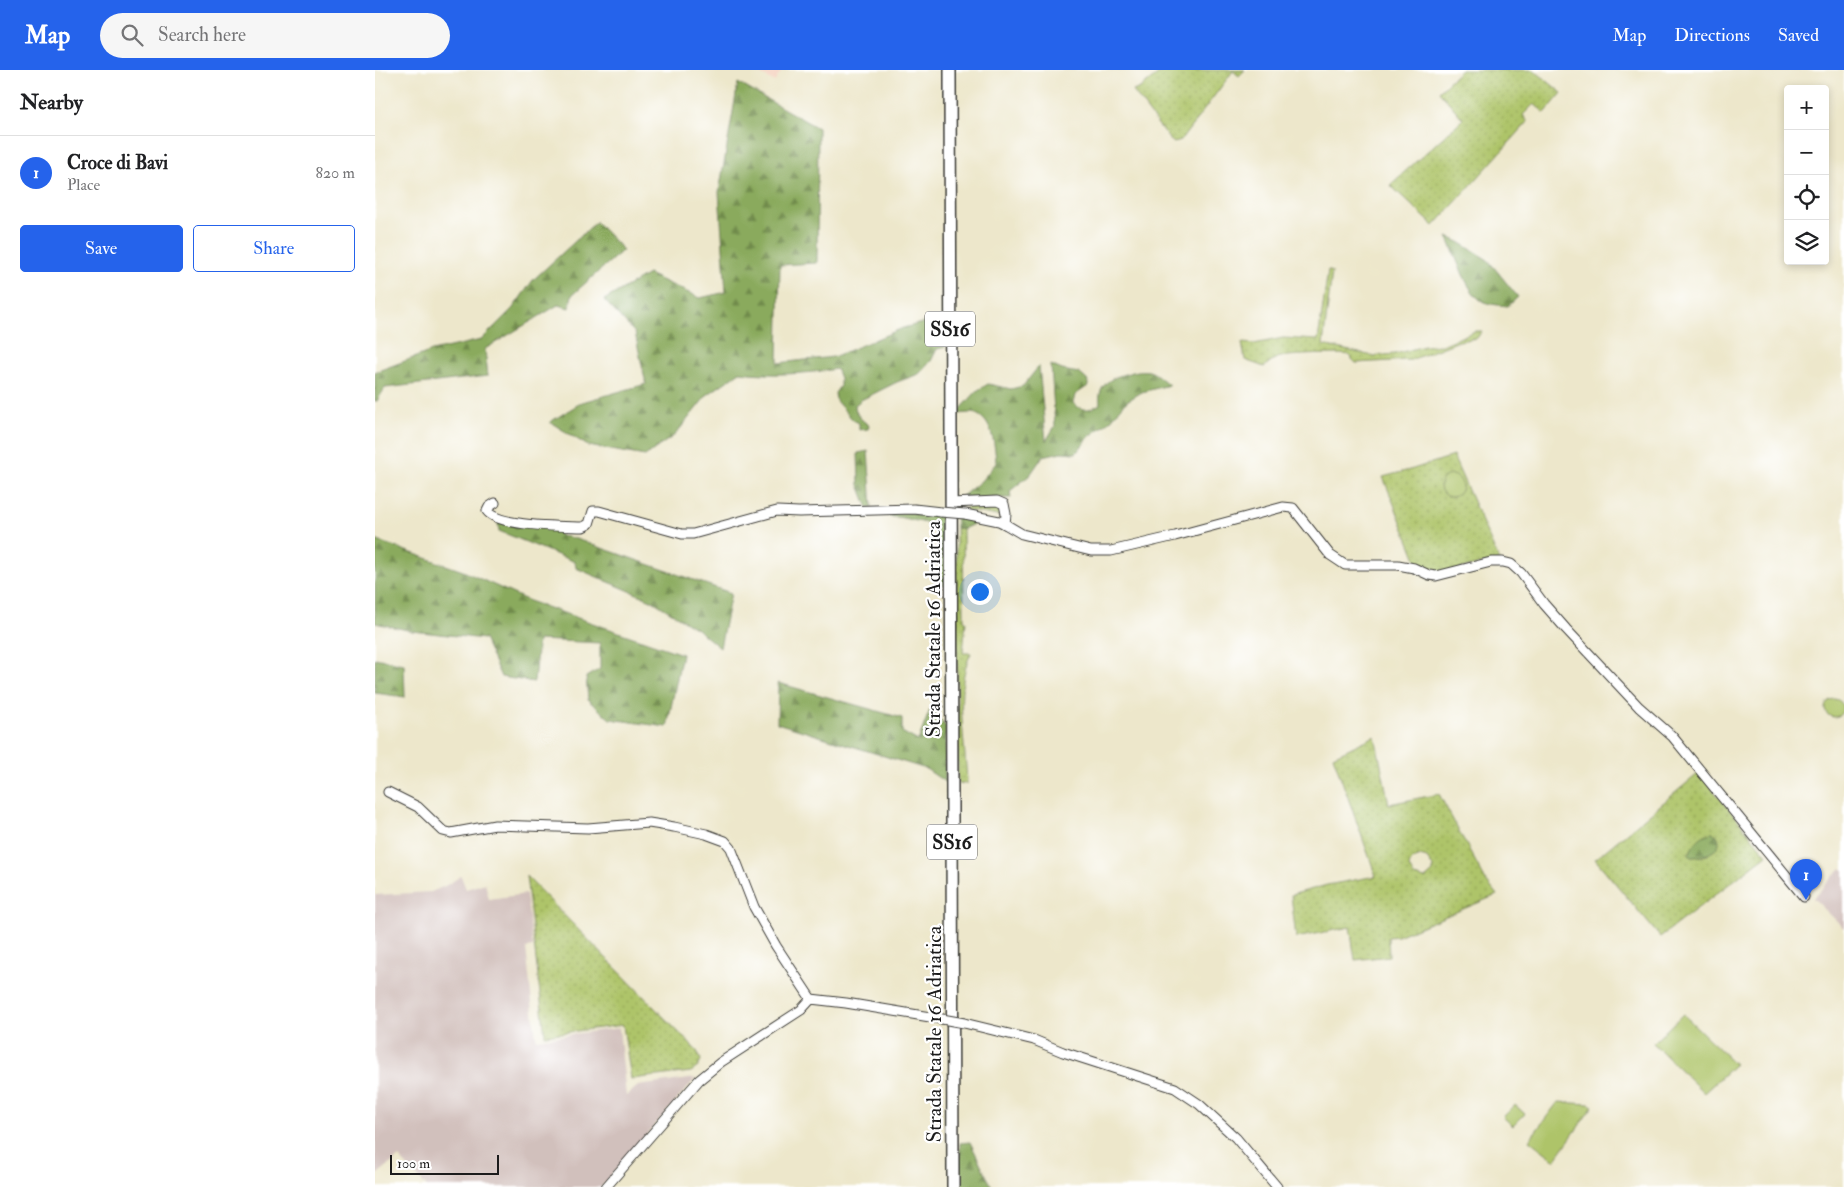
<!DOCTYPE html>
<meta charset="utf-8">
<style>
body{margin:0;font-family:"IM FELL Double Pica",serif;background:#f6f6f6;color:#202124}
.controls{position:absolute;right:15px;top:15px;display:grid;overflow:hidden;border-radius:5px;box-shadow:0 2px 8px #0003}
.controls button{width:45px;height:45px;display:grid;place-items:center;padding:0;border:0;border-bottom:1px solid #e0e0e0;background:#fff;color:#202124;font:25px sans-serif}
.scale{position:absolute;left:15px;bottom:12px;width:109px;box-sizing:border-box;padding-left:5px;border:2px solid #1c1c1c;border-top:0;font-size:14px;line-height:18px;white-space:nowrap;color:#1c1c1c;-webkit-text-stroke:4px #fff;paint-order:stroke}
.you{position:absolute;left:604px;top:521px;width:18px;height:18px;margin:-12px;border:4px solid #fff;border-radius:50%;background:#1a73e8;box-shadow:0 0 0 8px #1a73e833}
.badge{display:grid;place-items:center;width:32px;height:32px;border-radius:50%;background:#2563eb;color:#fff;font-size:16px;font-weight:700}
.pin{position:absolute;translate:-50% -41px;filter:drop-shadow(0 1px 2px #0008)}
.pin::after{content:'';position:absolute;top:26px;width:18px;height:15px;background:inherit;clip-path:polygon(0 0,100% 0,50% 100%)}
.list{margin:0;padding:0;list-style:none}
h2{display:flex;justify-content:space-between;align-items:center;height:65px;margin:0;padding:0 20px;font-size:21px}
h2 small{font-size:16px;font-weight:400;color:#757577}
.list li{display:grid;grid-template-columns:32px 1fr auto;gap:15px;align-items:center;box-sizing:border-box;height:75px;padding:0 20px;border-top:1px solid #e0e0e0}
.list b{display:block;font-size:19px;white-space:nowrap}
.list p{margin:0;font-size:16px;white-space:nowrap;color:#757577}
.list em{font-size:16px;font-style:normal;color:#757577}
.actions{display:flex;gap:10px;padding:15px 20px}
.actions a{flex:1;padding:11px 0;border:1px solid #2563eb;border-radius:5px;text-align:center;font-size:18px;color:#2563eb}
.actions .main{background:#2563eb;color:#fff}
.icon{flex:none;width:28px;height:28px;fill:none;stroke:currentColor;stroke-width:2;stroke-linecap:round;stroke-linejoin:round}
.map{position:relative;flex:none;width:1469px;height:1117px;overflow:hidden}
header{display:flex;align-items:center;gap:30px;box-sizing:border-box;height:70px;padding:0 25px;background:#2563eb;color:#fff}
header strong{font-size:24px}
nav{display:flex;gap:28px;margin-inline-start:auto;font-size:18px}
.search{width:350px;height:45px;background:#f6f6f6;display:flex;align-items:center;gap:12px;box-sizing:border-box;padding:0 18px;border-radius:28px;color:#757577;font-size:19px}
main{display:flex}
aside{flex:1;background:#fff}
.map>svg:first-child{display:block}
</style>
<header>
<strong>Map</strong>
<div class="search"><svg class="icon" aria-label="search" viewBox="0 0 24 24"><circle cx="10" cy="10" r="6"/><path d="M15 15l6 6"/></svg>Search here</div>
<nav><a>Map</a><a>Directions</a><a>Saved</a></nav>
</header>
<main>
<aside>
<h2>Nearby<small></small></h2>
<ul class="list">
<li><span class="badge">1</span><div><b>Croce di Bavi</b><p>Place</p></div><em>820 m</em></li>
</ul>
<div class="actions"><a class="main">Save</a><a>Share</a></div>
</aside>
<div class="map">
<svg width="1469" height="1117" viewBox="0 0 1469 1117">
<defs>
<pattern id="grass-dots" width="8" height="8" patternUnits="userSpaceOnUse" patternTransform="scale(1.25)"><rect width="8" height="8" fill="#aec469"/><path d="M2 2h.1M6 6h.1" fill="none" stroke="#95a85a" stroke-width="1.8" stroke-linecap="round"/></pattern>
<pattern id="forest-firs" width="22" height="20" patternUnits="userSpaceOnUse" patternTransform="scale(1.25)"><rect width="22" height="20" fill="#8aaa5d"/><path d="M5 1l3.5 6h-7zM16 11l3.5 6h-7z" fill="#708a4c"/></pattern>
</defs>
<rect width="100%" height="100%" fill="#fff"/>
<filter id="ink" filterUnits="userSpaceOnUse"><feTurbulence type="fractalNoise" baseFrequency=".02" numOctaves="2"/><feDisplacementMap in="SourceGraphic" scale="10" xChannelSelector="R" yChannelSelector="G"/><feConvolveMatrix kernelMatrix="1 2 1 2 8 2 1 2 1" color-interpolation-filters="sRGB"/></filter>
<filter id="wash" filterUnits="userSpaceOnUse"><feTurbulence type="fractalNoise" baseFrequency=".0096" numOctaves="4" result="noise"/><feDisplacementMap in="SourceGraphic" scale="20" xChannelSelector="R" yChannelSelector="G"/><feGaussianBlur stdDeviation="1.12" result="paint"/><feColorMatrix in="noise" values="0 0 0 0 0 0 0 0 0 0 0 0 0 0 0 0 0 1.4 0 .05"/><feComposite in="paint" operator="in"/></filter>
<g filter="url(#wash)">
<rect width="100%" height="100%" fill="#ede7cb"/>
<path fill="#f5d3c1" d="M378 0H407L400 12Z"/>
<g fill="#d1c0bc">
<path d="M1466 798 1469 800V858L1438 828Z"/>
<path d="M86 806 91 819 110 813 114 829 151 824 158 877 151 878 161 969 244 958 251 1026 263 1016 321 1008 226 1117H52L24 1087 0 1106V825L56 822 70 816Z"/>
</g>
<g fill="url(#grass-dots)" stroke="#657042" fill-rule="evenodd">
<path d="M789 0H870L864 6 858 1 807 69 799 73 794 69 758 21 765 18Z"/>
<path d="M1086 0H1159L1187 23 1170 43 1159 34 1148 45 1153 52 1059 156 1015 115 1088 49 1064 21Z"/>
<path d="M953 200 957 202 948 275 998 286 1020 284 1049 276 1067 275 1100 261H1107L1102 268 1084 271 1036 290 981 293C978 291 976 287 973 285 969 283 912 285 906 287 899 288 894 293 889 297L870 290 867 273 879 274 908 268 943 270Z"/>
<path d="M1078 386 1124 490 1063 504 1041 497V489L1008 407 1038 399Z"/>
<path d="M604 433 626 436 627 443 623 446 590 440 594 435Z"/>
<path d="M581 458 588 459 589 550 591 551 588 583H596C578 620 591 673 592 714L583 713Z"/>
<path d="M1000 666 1014 734 1064 724 1111 811 1122 825 1023 866 1013 867 1014 886 980 890 975 857 921 868 916 825 952 815 1001 806 958 686ZM1045 786 1052 788 1058 797V802L1050 809 1039 806 1034 797C1035 791 1039 788 1045 786Z"/>
<path d="M1324 703 1392 785 1285 867 1220 789ZM1337 763 1342 765 1333 785 1320 787 1315 781C1324 773 1324 765 1337 763Z"/>
<path d="M151 806 322 981 326 990 323 997 316 1002 256 1009 248 955 170 965Z"/>
</g>
<g fill="url(#forest-firs)" stroke="#53633c">
<path d="M363 13 443 58 442 193 405 195 403 293 458 287 528 258 547 253 569 252 570 277 562 279 556 291 544 304 522 312 486 330 480 335C480 344 486 350 494 355L493 359 484 360V353L478 350 461 331 460 323 465 316V308L461 299C429 304 397 306 365 302L332 325 300 365 270 386 213 376 175 352 207 332 271 314 260 263 229 230 273 204 325 228 351 222 344 122Z"/>
<path d="M221 152 248 180 197 225 194 238 183 235 110 279 113 306 10 318 2 331H0V302L57 281 106 270 138 238 158 210Z"/>
<path d="M1072 167 1084 172 1113 190 1143 227 1133 236C1126 235 1116 235 1109 232 1091 224 1081 184 1072 167Z"/>
<path d="M676 295 687 300 704 303 713 311V316L700 325 698 333C707 342 715 340 725 334 722 314 737 307 754 303 760 301 768 300 774 301 781 303 788 310 794 315L767 322 752 331 734 352 715 366 701 383 686 382 668 386 655 405 635 421 636 428H585L606 411 621 393C620 377 618 351 601 344 595 342 587 344 581 344L603 320 613 314 636 319 648 316 664 296 671 371 680 356Z"/>
<path d="M493 381 497 438H493L484 415 483 383Z"/>
<path d="M512 442H534L569 446 570 515H564V485L561 455 523 447H514Z"/>
<path d="M581 447 591 448 617 455 601 453 588 459 581 458Z"/>
<path d="M126 452 179 458 186 466 198 468 356 523 345 578 322 559 276 530 201 498 200 492 124 461 123 453Z"/>
<path d="M0 470 88 501 154 531 307 584 292 657 235 649 213 630 211 607 225 599V573L163 570 159 612 126 607 109 569 37 561 0 553Z"/>
<path d="M0 588 29 594 30 627 0 623Z"/>
<path d="M403 613 527 648V662L543 671 556 637 571 657 570 712 551 699 402 653Z"/>
<path d="M1337 763 1342 765C1351 781 1328 787 1316 787L1314 784C1319 774 1324 765 1337 763Z"/>
<path d="M595 1072 617 1117H584L585 1073Z"/>
</g>
<g fill="#aec469" stroke="#657042">
<circle cx="1076" cy="416" r="11"/>
<circle cx="1459" cy="638" r="9"/>
<path d="M1308 944 1360 994 1329 1023 1278 973Z"/>
<path d="M1183 1032 1214 1034 1218 1036 1180 1090 1154 1070Z"/>
<path d="M1140 1035 1150 1044 1138 1056 1128 1047Z"/>
</g>
</g>
<g filter="url(#ink)">
<g fill="none" stroke-linecap="round" stroke-linejoin="round">
<defs>
<g id="minor">
<path d="M120 433 114 437 112 441C124 457 188 456 208 457L214 454 218 441H224L307 464H318L402 441 424 442 539 439 566 442"/>
<path d="M576 433 622 431 629 434 631 444 630 454 647 464 667 469 716 481H736L800 466 908 437 918 438 955 485 970 495H1023L1039 498 1054 505 1061 506 1116 492H1128L1136 494 1146 503 1169 534 1191 559 1264 637 1297 666 1429 827"/>
<path d="M590 444 624 451 630 454"/>
<path d="M13 722 43 737 68 761 76 763 120 755 213 758 274 753 299 757 331 764 350 771 356 778 379 837 401 876 436 929"/>
<path d="M589 953 659 970 688 982 800 1018 824 1034 861 1068 902 1117"/>
<path d="M231 1117 324 1010 346 992 426 940 436 929 471 933 567 949"/>
</g>
<path id="major" d="M575 0 578 1117"/>
</defs>
<use href="#minor" stroke="#3b3a36" stroke-width="11"/>
<use href="#major" stroke="#3b3a36" stroke-width="14"/>
<use href="#minor" stroke="#fff" stroke-width="9"/>
<use href="#major" stroke="#fff" stroke-width="11"/>
<defs>
<g id="minor-bridge">
<path d="M566 442 590 444"/>
<path d="M567 949 589 953"/>
</g>
</defs>
<use href="#minor-bridge" stroke="#3b3a36" stroke-width="11" stroke-linecap="butt"/>
<use href="#minor-bridge" stroke="#fff" stroke-width="9"/>
</g>
</g>
<g text-anchor="middle" stroke-width="4.5" stroke-linejoin="round" paint-order="stroke">
<g fill="#fff" stroke="#606060" stroke-width="1">
<rect x="550" y="241.5" width="50" height="35" rx="4"/>
<rect x="552" y="754.5" width="50" height="35" rx="4"/>
</g>
<g font-size="20" font-weight="bold" fill="#1c1c1c">
<text x="575" y="266">SS16</text>
<text x="577" y="779">SS16</text>
</g>
<g font-size="21" fill="#1c1c1c" stroke="#fff">
<text transform="translate(558 559) rotate(-90)" y="7">Strada Statale 16 Adriatica</text>
<text transform="translate(559 964) rotate(-90)" y="7">Strada Statale 16 Adriatica</text>
</g>
</g>
</svg>
<div class="controls">
<button>+</button>
<button>−</button>
<button><svg class="icon" aria-label="locate" viewBox="0 0 24 24"><circle cx="12" cy="12" r="6"/><path d="M12 2v4M12 18v4M2 12h4M18 12h4"/></svg></button>
<button><svg class="icon" aria-label="layers" viewBox="0 0 24 24"><path d="M12 4l9 5-9 5-9-5zM3 14l9 5 9-5"/></svg></button>
</div>
<div class="scale">100 m</div>
<div class="you"></div>
<div class="pin badge" style="left:1431px;top:830px">1</div>
</div>
</main>
